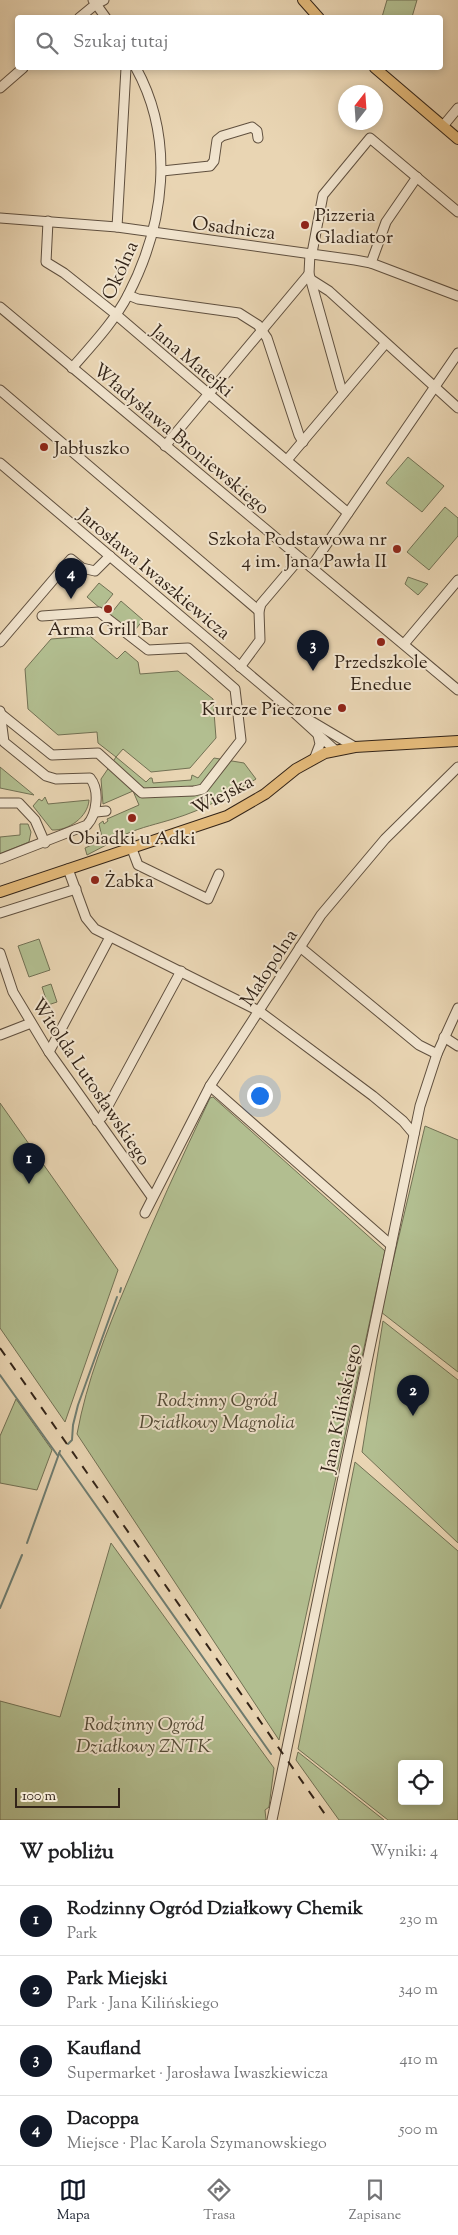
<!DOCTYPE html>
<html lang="pl">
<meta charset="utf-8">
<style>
body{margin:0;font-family:"Sorts Mill Goudy",serif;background:#f2f2f2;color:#202124}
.controls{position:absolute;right:15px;bottom:15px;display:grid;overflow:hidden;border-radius:5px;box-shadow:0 2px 8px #0003}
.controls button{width:45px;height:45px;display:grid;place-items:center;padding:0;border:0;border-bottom:1px solid #e0e0e0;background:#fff;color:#202124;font:25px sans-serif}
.compass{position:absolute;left:338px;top:85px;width:45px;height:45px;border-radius:50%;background:#fff;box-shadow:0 2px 8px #0003;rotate:17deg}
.scale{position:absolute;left:15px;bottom:12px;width:105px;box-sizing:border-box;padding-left:5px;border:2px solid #332418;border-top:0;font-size:14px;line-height:18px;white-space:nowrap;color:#332418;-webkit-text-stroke:4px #f1e4ce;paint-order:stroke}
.you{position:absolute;left:259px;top:1095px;width:18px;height:18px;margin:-12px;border:4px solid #fff;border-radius:50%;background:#1a73e8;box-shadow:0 0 0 8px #1a73e833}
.badge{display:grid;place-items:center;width:32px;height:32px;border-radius:50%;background:#111827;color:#fff;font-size:16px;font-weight:700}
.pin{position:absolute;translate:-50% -41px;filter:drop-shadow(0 1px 2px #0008)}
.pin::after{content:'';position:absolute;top:26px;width:18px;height:15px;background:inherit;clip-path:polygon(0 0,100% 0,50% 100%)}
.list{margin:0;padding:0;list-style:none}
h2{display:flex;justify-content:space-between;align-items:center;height:65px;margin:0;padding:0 20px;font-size:21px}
h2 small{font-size:16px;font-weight:400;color:#757577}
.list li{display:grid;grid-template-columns:32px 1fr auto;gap:15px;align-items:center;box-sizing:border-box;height:70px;padding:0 20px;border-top:1px solid #e0e0e0}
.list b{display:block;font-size:19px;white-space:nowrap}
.list p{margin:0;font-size:16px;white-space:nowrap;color:#757577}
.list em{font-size:16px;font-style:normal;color:#757577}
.icon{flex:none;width:28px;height:28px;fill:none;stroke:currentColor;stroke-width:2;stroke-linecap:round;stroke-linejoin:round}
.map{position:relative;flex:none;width:458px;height:1820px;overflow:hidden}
.search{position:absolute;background:#fff;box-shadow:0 2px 8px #0003;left:15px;right:15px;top:15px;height:55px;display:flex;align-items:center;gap:12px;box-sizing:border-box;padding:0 18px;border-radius:5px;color:#757577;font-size:19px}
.sheet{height:345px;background:#fff}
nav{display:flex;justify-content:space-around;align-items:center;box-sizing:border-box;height:70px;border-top:1px solid #e0e0e0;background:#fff;font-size:14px;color:#757577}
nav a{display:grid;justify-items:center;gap:2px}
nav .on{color:#111827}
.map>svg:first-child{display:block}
</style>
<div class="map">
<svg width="458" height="1820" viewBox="0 0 458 1820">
<rect width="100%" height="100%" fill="#e9d5b3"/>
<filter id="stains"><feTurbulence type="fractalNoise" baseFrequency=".004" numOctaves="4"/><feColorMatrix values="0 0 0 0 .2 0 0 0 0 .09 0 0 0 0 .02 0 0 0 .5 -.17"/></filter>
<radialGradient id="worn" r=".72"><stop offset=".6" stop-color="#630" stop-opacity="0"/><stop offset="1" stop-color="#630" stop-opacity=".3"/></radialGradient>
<g fill="#b2be90" stroke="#727154" fill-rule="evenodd">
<path d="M387 0H417L412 17H382Z"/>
<path d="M408 457 444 486 422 512 386 483Z"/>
<path d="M445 507 458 518V536L429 570 407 552Z"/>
<path d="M408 577 428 584 418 595 405 584Z"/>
<path d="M99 583 113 594 101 609 87 597Z"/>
<path d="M121 601 143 620 132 634 109 616Z"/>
<path d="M90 636 117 659 125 651 138 662 140 674 178 671 213 699 216 738 190 768 151 772 123 749 116 757 146 782 150 778H152L153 783 191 780 192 775 198 778 214 758 244 763 256 779C230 795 203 810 173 819 157 824 142 827 126 834L128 839 110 843 87 855 85 848 94 844 102 837 99 824 103 821 104 824 108 821 107 819 139 805 133 791 103 804 101 779 116 757 98 743 97 732 58 735 28 709 25 669 51 639Z"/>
<path d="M0 767 34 795 0 788Z"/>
<path d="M45 797 48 804 89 800C88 817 68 831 52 830L33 806 39 799 42 801Z"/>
<path d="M20 824H28L31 832 29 842 0 854V837L20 835Z"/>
<path d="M39 939 50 970 29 977 18 946Z"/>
<path d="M51 984 57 1002 48 1005 42 987Z"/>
<path d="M213 1097 385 1251 279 1740 77 1434C87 1380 106 1333 127 1283 153 1220 181 1159 210 1098Z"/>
<path d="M0 1103 118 1270 65 1422 0 1328Z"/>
<path d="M425 1126 458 1140V1372L381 1312Z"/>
<path d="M383 1321 458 1380V1543L362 1452Z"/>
<path d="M16 1399 52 1450 37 1490 0 1483V1436Z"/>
<path d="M355 1462 458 1551V1820H388L298 1749ZM402 1764H439V1801H402Z"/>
<path d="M111 1543 274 1768 269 1807 265 1810 266 1820H0V1701L60 1717Z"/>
<path d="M298 1752 384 1820H339L296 1760Z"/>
</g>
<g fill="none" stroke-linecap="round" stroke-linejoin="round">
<g stroke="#6f7d71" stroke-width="2">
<path d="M120 1292 121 1288"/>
<path d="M0 1375 58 1456"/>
<path d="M68 1444 72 1440 73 1425 78 1405 117 1297"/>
<path d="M59 1453 271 1754"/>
<path d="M27 1543 60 1451"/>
<path d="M0 1608 22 1555"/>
</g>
<defs>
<g id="minor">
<path d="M104 0 96 4 106 18"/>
<path d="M79 18 96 4 93 0"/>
<path d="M0 88 23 68"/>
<path d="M443 126 458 108"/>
<path d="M162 171 210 166 214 161 217 140 222 136 252 127 257 131 258 138"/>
<path d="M0 218 117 227 355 260 371 263 458 296"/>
<path d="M48 221 46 262 64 273 113 312 348 513"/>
<path d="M117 227 126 68"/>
<path d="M310 253 309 274 341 388 344 392"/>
<path d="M312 253 323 195 370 138 458 212"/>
<path d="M371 263 386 222 417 177"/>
<path d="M310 279 329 291 458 408"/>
<path d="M128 295 138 299 239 313 258 325 267 338 299 435 303 442"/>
<path d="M0 307 458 690"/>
<path d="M72 368C92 345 114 322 128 295 165 224 175 139 136 68"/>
<path d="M0 390 259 611"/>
<path d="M165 446 309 274"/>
<path d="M287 460 385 344"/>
<path d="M0 463 289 708 335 750"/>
<path d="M311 567 458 353"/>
<path d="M0 642 71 559 82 568 95 571 110 556"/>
<path d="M404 644 458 580"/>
<path d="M240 667 260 640 259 611 261 604 300 558"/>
<path d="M1 714 52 755 98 753 142 793 194 791 203 789 241 740 235 689 188 648 148 650 99 612 42 616"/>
<path d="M306 718 355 747"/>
<path d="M315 757 320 744 318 735"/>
<path d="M0 803H19L35 820 45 843"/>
<path d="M96 812 106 811"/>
<path d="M132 849 138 865 208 899 219 874"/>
<path d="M0 859 87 825C97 814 100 790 90 778L56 779 46 776 4 742 0 711"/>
<path d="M68 869 86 918 95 929 259 1011 373 1096 403 1121 414 1134"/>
<path d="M0 913 76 889"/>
<path d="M300 947 419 1045 437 1054"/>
<path d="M0 953 13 992 49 1052 152 1197"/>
<path d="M0 1035 31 1023"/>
<path d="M444 1037 458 1046"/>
<path d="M49 1052 110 937"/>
<path d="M210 1086 391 1245"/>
<path d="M97 1121 102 1117 181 971"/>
<path d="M145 1213 210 1086 321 915 385 839 458 767"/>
<path d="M272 1820 420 1106 437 1054 458 1008"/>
</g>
<g id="major">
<path d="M303 0 319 18"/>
<path d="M375 68 458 139"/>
<path d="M0 892 227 816 265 794 296 769 325 753 355 747 458 741"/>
</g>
</defs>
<use href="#minor" stroke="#60503f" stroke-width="11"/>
<use href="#major" stroke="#332418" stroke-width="12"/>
<use href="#minor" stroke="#f1e4ce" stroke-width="9"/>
<use href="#major" stroke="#e4ba7a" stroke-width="10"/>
<path stroke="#332418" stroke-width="2" stroke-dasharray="9 9" stroke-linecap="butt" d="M0 1348 329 1820"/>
</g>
<g fill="#8f2418" stroke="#f1e4ce" stroke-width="2">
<circle cx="305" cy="225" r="5"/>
<circle cx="44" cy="447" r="5"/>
<circle cx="397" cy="549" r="5"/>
<circle cx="108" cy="609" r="5"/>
<circle cx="381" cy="642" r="5"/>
<circle cx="342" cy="708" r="5"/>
<circle cx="132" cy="818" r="5"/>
<circle cx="95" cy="880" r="5"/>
</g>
<g text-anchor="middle" stroke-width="4" stroke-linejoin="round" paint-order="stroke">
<g font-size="19" fill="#332418" stroke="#f1e4ce" text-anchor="start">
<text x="315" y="221">Pizzeria<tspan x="315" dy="22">Gladiator</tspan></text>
<text x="54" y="454">Jabłuszko</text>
<text x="387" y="545" text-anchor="end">Szkoła Podstawowa nr<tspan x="387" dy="22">4 im. Jana Pawła II</tspan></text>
<text x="108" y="635" text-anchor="middle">Arma Grill Bar</text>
<text x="381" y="668" text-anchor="middle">Przedszkole<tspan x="381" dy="22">Enedue</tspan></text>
<text x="332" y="715" text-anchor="end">Kurcze Pieczone</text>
<text x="132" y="844" text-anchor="middle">Obiadki u Adki</text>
<text x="105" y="887">Żabka</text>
</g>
<g font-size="19" fill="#332418" stroke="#f1e4ce">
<text transform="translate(234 227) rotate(7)" y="7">Osadnicza</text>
<text transform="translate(119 270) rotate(-66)" y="7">Okólna</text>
<text transform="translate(193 360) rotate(40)" y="7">Jana Matejki</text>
<text transform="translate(182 438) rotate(40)" y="7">Władysława Broniewskiego</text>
<text transform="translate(155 573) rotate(40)" y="7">Jarosława Iwaszkiewicza</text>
<text transform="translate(222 794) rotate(-27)" y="7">Wiejska</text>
<text transform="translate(268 967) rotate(-57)" y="7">Małopolna</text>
<text transform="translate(92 1081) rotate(56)" y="7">Witolda Lutosławskiego</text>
<text transform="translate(340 1408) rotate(-78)" y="7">Jana Kilińskiego</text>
</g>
<g font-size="19" font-style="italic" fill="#534a36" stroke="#f1e4ce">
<text x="217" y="1406">Rodzinny Ogród<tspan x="217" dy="22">Działkowy Magnolia</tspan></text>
<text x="144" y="1730">Rodzinny Ogród<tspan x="144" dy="22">Działkowy ZNTK</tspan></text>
</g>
</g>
<rect width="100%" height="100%" filter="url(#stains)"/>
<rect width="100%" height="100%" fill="url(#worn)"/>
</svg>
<div class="controls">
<button><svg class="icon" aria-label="locate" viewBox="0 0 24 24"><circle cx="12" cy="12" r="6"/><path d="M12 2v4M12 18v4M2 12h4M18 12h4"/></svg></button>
</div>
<svg class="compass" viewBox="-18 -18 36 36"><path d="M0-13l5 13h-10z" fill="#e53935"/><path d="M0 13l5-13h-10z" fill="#757577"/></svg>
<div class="scale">100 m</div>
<div class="you"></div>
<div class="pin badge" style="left:29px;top:1184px">1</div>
<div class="pin badge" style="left:413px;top:1416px">2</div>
<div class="pin badge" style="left:313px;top:671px">3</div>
<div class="pin badge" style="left:71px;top:599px">4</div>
<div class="search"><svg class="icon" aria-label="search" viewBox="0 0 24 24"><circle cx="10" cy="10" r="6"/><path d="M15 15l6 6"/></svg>Szukaj tutaj</div>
</div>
<section class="sheet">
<h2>W pobliżu<small>Wyniki: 4</small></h2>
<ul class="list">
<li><span class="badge">1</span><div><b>Rodzinny Ogród Działkowy Chemik</b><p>Park</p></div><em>230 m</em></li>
<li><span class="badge">2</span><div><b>Park Miejski</b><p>Park · Jana Kilińskiego</p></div><em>340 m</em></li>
<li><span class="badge">3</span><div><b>Kaufland</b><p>Supermarket · Jarosława Iwaszkiewicza</p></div><em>410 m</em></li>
<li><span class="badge">4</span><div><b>Dacoppa</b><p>Miejsce · Plac Karola Szymanowskiego</p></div><em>500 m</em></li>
</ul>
</section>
<nav>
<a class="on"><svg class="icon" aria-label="map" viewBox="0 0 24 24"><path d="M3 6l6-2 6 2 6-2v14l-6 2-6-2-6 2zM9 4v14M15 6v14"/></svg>Mapa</a>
<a><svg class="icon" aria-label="directions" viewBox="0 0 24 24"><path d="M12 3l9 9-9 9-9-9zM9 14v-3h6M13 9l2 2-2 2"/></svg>Trasa</a>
<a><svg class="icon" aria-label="saved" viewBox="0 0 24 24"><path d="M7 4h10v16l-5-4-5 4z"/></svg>Zapisane</a>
</nav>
